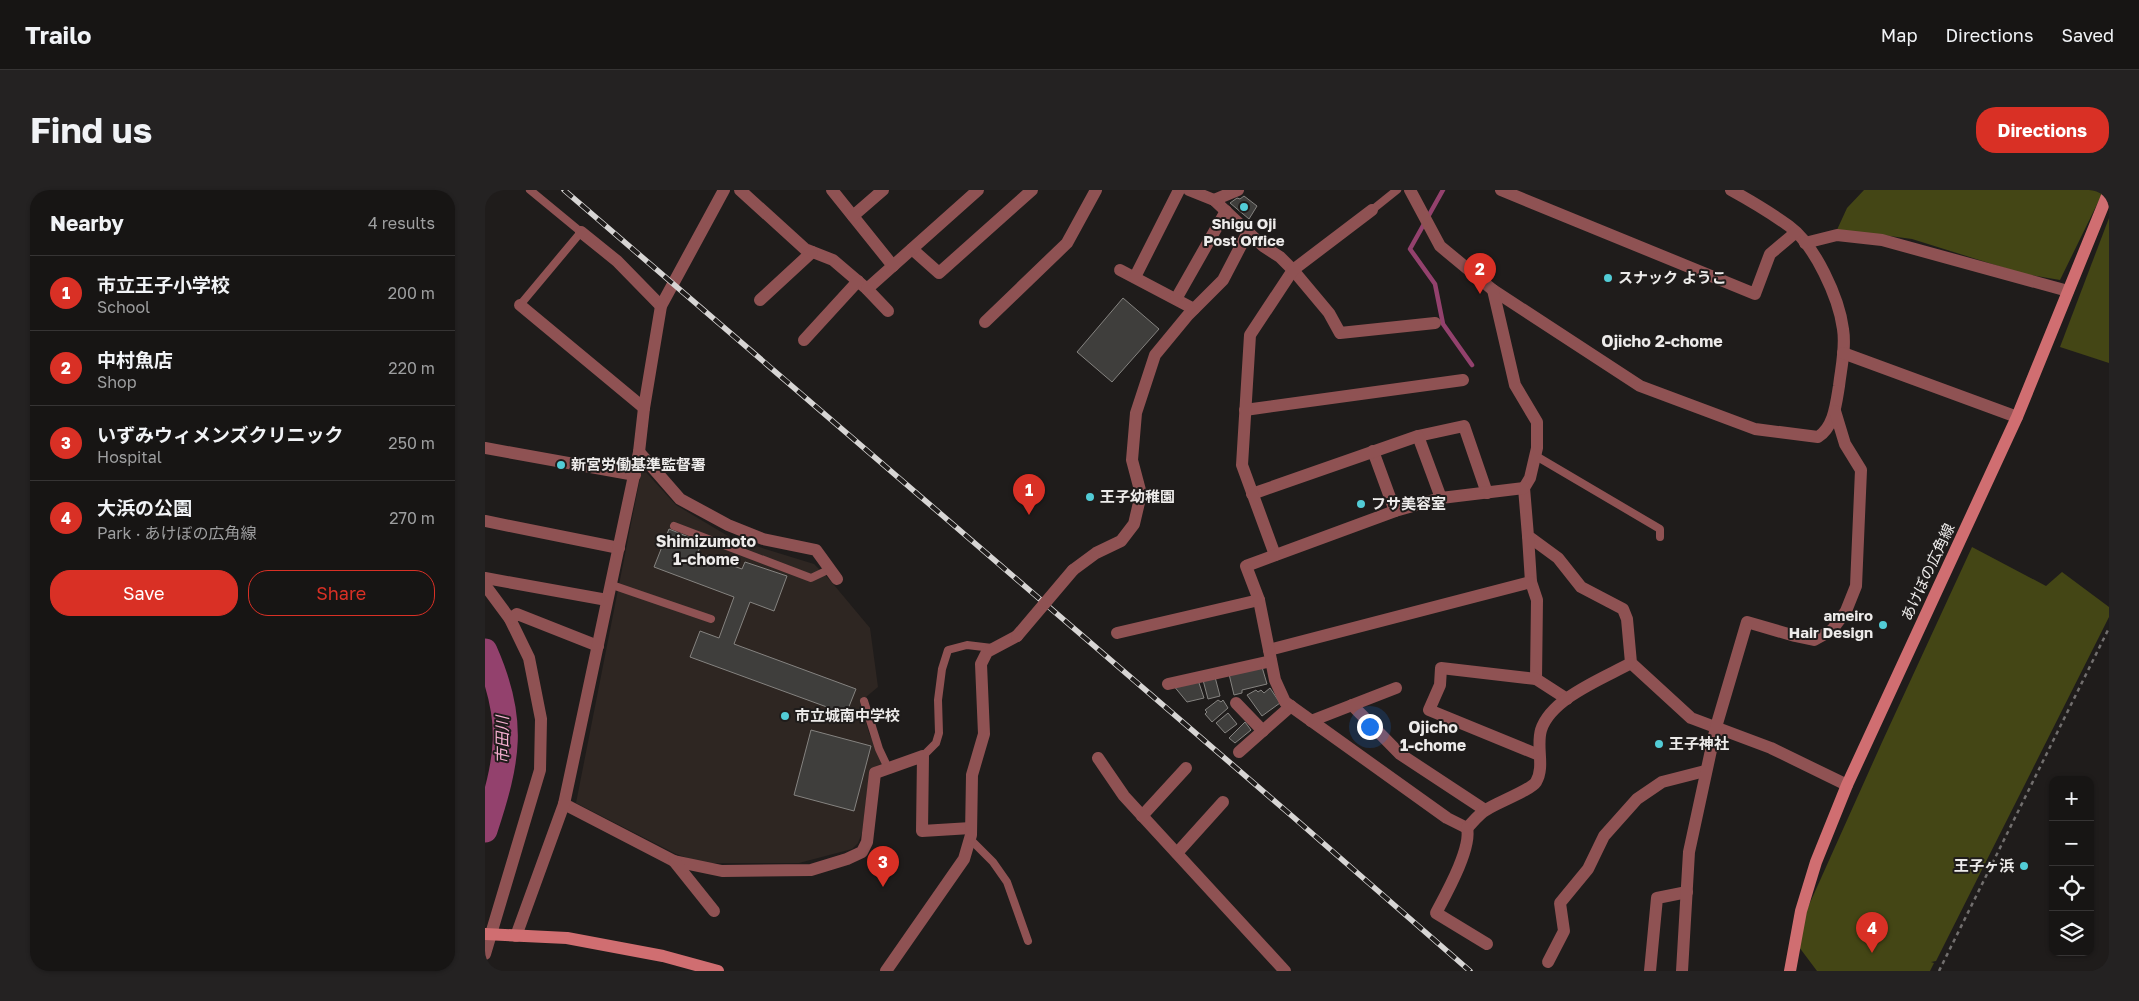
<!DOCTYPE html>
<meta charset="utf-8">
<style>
body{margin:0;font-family:"Golos Text","Noto Sans JP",sans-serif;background:#242222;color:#f1f3f6}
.controls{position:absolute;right:15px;bottom:15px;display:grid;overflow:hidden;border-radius:10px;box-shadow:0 1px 4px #0004}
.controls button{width:45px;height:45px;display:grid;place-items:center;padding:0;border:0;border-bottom:1px solid #363434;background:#171514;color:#f1f3f6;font:25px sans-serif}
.you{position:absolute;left:884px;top:536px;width:18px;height:18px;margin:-12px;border:4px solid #fff;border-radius:50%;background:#1a73e8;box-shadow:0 0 0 8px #1a73e833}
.badge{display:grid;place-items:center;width:32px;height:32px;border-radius:50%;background:#d93025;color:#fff;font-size:16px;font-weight:700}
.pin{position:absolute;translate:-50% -41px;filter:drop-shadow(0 1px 2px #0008)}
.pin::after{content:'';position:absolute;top:26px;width:18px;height:15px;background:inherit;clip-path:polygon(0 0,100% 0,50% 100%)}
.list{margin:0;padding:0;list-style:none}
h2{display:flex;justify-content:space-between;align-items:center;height:65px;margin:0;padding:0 20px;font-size:21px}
h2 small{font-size:16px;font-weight:400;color:#9e9fa0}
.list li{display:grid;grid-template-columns:32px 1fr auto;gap:15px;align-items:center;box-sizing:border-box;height:75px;padding:0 20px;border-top:1px solid #363434}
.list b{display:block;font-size:19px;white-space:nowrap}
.list p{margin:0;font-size:16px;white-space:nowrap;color:#9e9fa0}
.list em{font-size:16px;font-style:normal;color:#9e9fa0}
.actions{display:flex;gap:10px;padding:15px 20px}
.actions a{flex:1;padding:11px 0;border:1px solid #d93025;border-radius:20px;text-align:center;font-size:18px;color:#d93025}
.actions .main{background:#d93025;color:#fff}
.icon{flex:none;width:28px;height:28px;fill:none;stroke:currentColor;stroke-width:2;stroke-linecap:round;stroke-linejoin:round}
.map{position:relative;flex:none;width:1624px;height:781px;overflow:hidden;border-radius:20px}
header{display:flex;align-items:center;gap:30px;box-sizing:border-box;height:70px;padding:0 25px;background:#171514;border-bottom:1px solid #363434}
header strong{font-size:24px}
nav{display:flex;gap:28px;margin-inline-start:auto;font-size:18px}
.intro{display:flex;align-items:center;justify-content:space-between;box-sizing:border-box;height:120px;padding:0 30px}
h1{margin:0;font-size:35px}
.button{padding:12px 22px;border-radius:20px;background:#d93025;color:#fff;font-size:18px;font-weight:700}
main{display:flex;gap:30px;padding:0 30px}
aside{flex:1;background:#171514;border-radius:20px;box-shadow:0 1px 4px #0004}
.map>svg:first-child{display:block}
</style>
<header>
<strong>Trailo</strong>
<nav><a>Map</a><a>Directions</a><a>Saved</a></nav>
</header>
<div class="intro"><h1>Find us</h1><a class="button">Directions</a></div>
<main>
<aside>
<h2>Nearby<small>4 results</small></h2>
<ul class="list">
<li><span class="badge">1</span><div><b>市立王子小学校</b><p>School</p></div><em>200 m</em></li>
<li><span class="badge">2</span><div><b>中村魚店</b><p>Shop</p></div><em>220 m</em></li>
<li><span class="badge">3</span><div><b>いずみウィメンズクリニック</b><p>Hospital</p></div><em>250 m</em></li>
<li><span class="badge">4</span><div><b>大浜の公園</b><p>Park · あけぼの広角線</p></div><em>270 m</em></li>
</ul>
<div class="actions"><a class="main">Save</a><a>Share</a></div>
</aside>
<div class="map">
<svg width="1624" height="781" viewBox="0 0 1624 781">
<rect width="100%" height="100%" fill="#1f1c1b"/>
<path fill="#2e2622" d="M157 278 191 315 248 349 329 374 344 389 385 438 393 497 375 512 384 543 398 573 385 579 377 643 373 653 367 659 314 673H217L191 664 91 613Z"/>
<g fill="#444615">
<path d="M1379 0H1619L1575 90 1539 84 1427 49 1390 44 1351 42 1362 18Z"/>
<path d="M1624 28V173L1575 157Z"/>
<path d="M1487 357 1561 396 1577 382 1624 417V427L1451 771 1446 772 1449 773 1445 781H1332L1314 757 1315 735 1398 550Z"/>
</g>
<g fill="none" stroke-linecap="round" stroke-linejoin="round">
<path stroke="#93416d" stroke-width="4.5" d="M958 0 925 59 950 94 958 134 987 175"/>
<path stroke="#93416d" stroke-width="25" d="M0 461C31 531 23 570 0 640"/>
</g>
<g fill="#3f3e3c" stroke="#858380">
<path d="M759 6 772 16 764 29 745 13 752 8 755 9Z"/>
<path d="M638 108 674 139 627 192 592 162Z"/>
<path d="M184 339 216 352 213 363 257 379 260 372 302 386 289 421 265 412 249 454 371 499 361 524 205 467 215 441 234 448 249 407 169 377Z"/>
<path d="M777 477 782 494 757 500V503L749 505 744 484Z"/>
<path d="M730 487 735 506 723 509 718 490Z"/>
<path d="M713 490 719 508 702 512 688 495Z"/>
<path d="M785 498 795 513 777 526 762 505 771 500 773 502 776 500 779 503Z"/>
<path d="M733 510 736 512 738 510 743 518 727 532 720 524 722 522 720 520Z"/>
<path d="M743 523 752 534 740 543 731 533Z"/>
<path d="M760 532 766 540 750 553 744 548Z"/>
<path d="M326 540 386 556 369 621 309 605Z"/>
</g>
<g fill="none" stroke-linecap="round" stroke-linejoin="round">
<path stroke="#726f6e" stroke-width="2.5" stroke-dasharray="4 4" stroke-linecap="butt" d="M1454 781 1624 438"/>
<g stroke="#8f5253" stroke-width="8">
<path d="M887 20 912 0"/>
<path d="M35 115 96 42 45 0"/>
<path d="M1051 266 1175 339V347"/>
<path d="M189 336 326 388 345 379"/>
<path d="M127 395 226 429"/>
<path d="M379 511 394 559 403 578"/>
<path d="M438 566 451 553 454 543 453 510 457 479 463 460 482 455 507 458"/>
<path d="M485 649 508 672 522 692 543 751"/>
</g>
<g stroke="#8f5253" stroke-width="12">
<path d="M255 0 320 59 348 70 382 99 403 121"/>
<path d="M347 0 408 76"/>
<path d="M704 0 729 10 778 56 795 67 808 80 844 123 855 143 950 133"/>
<path d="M925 0 955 56 1008 100 1155 196 1270 239 1333 247C1349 237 1351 214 1354 196 1356 178 1361 158 1358 139 1354 108 1330 55 1304 36 1286 23 1266 11 1246 0"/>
<path d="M1016 0 1270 104 1285 64 1310 43"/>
<path d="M729 10 753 0"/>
<path d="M368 26 398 0"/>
<path d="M96 42 132 71 176 116"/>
<path d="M1320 53 1352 45 1397 50 1583 101"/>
<path d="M427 59 454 83 547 0"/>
<path d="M635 80 709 119"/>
<path d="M650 87 694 0"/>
<path d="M382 99 493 0"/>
<path d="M1008 100 1030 195 1052 232V258L1045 288 1039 298 1043 346 1073 368 1096 397 1138 419 1142 429 1146 473 1206 528 1286 558 1362 595"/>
<path d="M691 109 741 21"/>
<path d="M275 110 327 62"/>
<path d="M35 115 159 218"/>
<path d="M500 132 582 53 611 0"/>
<path d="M319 150 373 91"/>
<path d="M1358 163 1532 227"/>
<path d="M760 220 978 190"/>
<path d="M933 246 979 236 1002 303"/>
<path d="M0 258 150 285"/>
<path d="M888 261 910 321"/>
<path d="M154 262 195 309 243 335 278 349 331 360 352 389"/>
<path d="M767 304 933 246 956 308"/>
<path d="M0 331 134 358"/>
<path d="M1043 346 1046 392 1052 410 1051 489"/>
<path d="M790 365 757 275 765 145 808 80 887 20"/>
<path d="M588 380 611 363 636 351 649 334 656 304 647 270 651 223 670 165 703 125 738 90 763 42"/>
<path d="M0 388 122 410"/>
<path d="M0 395 25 429 44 468 56 529 55 580 0 764"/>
<path d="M25 429 32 424 113 456"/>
<path d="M632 443 774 410"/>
<path d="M784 460 1046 392"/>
<path d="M683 494 786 471"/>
<path d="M751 513 778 541"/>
<path d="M867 515 915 564 1000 620"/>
<path d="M826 531 911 498"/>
<path d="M754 562 806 516"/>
<path d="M1054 565 944 520 955 495 956 478 1051 489 1082 509"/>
<path d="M613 568 639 606 800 781"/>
<path d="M79 614 189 671 237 681 326 680 362 669 377 662 382 652 390 583 438 566 437 641 486 638"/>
<path d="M657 626 701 578"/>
<path d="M982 638 962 628 800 512 790 490 774 410 761 376 910 321 956 308 1039 298"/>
<path d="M982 638C988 632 994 624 1001 620 1011 613 1046 600 1051 592 1060 577 1051 557 1056 540 1066 508 1119 488 1146 473"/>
<path d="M982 638C987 658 961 704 951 723L1002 754"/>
<path d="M692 663 738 612"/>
<path d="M189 671 229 721"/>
<path d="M31 746 79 614 154 262 159 218 176 116 239 0"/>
<path d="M1063 772 1079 741 1075 713 1103 679 1119 646 1152 609 1177 592 1220 581"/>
<path d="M401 781 479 669 486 645 487 585 499 544 496 474 502 462 532 446"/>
<path d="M1165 781 1172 708 1202 702"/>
<path d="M1197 781 1204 662 1231 537 1262 432 1310 446 1329 450 1347 440 1361 421 1371 396 1376 280 1360 254 1350 221"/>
</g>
<g stroke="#d06e71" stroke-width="12">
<path d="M0 744 82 748 178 766 233 781"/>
<path d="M1305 781 1316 721 1331 672 1362 595 1532 227 1624 1"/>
</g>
<defs>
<path id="rail" d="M79 0 807 626 985 781"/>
</defs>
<use href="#rail" stroke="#d7d5d4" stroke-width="5.5"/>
<use href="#rail" stroke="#1f1c1b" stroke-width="4" stroke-dasharray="11" stroke-linecap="butt"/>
<path stroke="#8f5253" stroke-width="12" d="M532 446 588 380"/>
</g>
<g fill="#52ccd6" stroke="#1f1c1b" stroke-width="2">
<circle cx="759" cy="17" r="5"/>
<circle cx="1123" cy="88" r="5"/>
<circle cx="76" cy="275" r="5"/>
<circle cx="605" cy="307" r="5"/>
<circle cx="876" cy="314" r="5"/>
<circle cx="1398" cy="435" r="5"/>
<circle cx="300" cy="526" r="5"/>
<circle cx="1174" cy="554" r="5"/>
<circle cx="1539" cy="676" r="5"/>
</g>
<g text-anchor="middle" stroke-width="4" stroke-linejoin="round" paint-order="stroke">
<g font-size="15" font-weight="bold" fill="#edebea" stroke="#1f1c1b" text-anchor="start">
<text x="759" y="39" text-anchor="middle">Shigu Oji<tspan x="759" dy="17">Post Office</tspan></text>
<text x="1133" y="93">スナック ようこ</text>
<text x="86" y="280">新宮労働基準監督署</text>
<text x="615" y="312">王子幼稚園</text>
<text x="886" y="319">フサ美容室</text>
<text x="1388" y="431" text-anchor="end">ameiro<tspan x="1388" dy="17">Hair Design</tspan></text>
<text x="310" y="531">市立城南中学校</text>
<text x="1184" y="559">王子神社</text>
<text x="1529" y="681" text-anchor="end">王子ヶ浜</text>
</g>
<g font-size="15" fill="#edebea" stroke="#1f1c1b">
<text transform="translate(1443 382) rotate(-65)" y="5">あけぼの広角線</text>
</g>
<g font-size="16" font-weight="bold" fill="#edebea" stroke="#1f1c1b">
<text x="1177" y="157">Ojicho 2-chome</text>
<text x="221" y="357">Shimizumoto<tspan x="221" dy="18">1-chome</tspan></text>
<text x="948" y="543">Ojicho<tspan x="948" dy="18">1-chome</tspan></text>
</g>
<g font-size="16" font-style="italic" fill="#f6b0d1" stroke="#1f1c1b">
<text transform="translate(17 550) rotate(-90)" y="6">市田川</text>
</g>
</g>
</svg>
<div class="controls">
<button>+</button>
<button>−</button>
<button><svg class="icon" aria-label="locate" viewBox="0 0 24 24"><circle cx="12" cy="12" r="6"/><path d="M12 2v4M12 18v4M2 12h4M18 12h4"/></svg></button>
<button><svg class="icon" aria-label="layers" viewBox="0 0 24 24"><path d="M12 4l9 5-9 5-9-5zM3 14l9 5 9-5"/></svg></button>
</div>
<div class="you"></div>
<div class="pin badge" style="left:544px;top:325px">1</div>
<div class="pin badge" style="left:995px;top:104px">2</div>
<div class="pin badge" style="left:398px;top:697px">3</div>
<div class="pin badge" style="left:1387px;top:763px">4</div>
</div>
</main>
